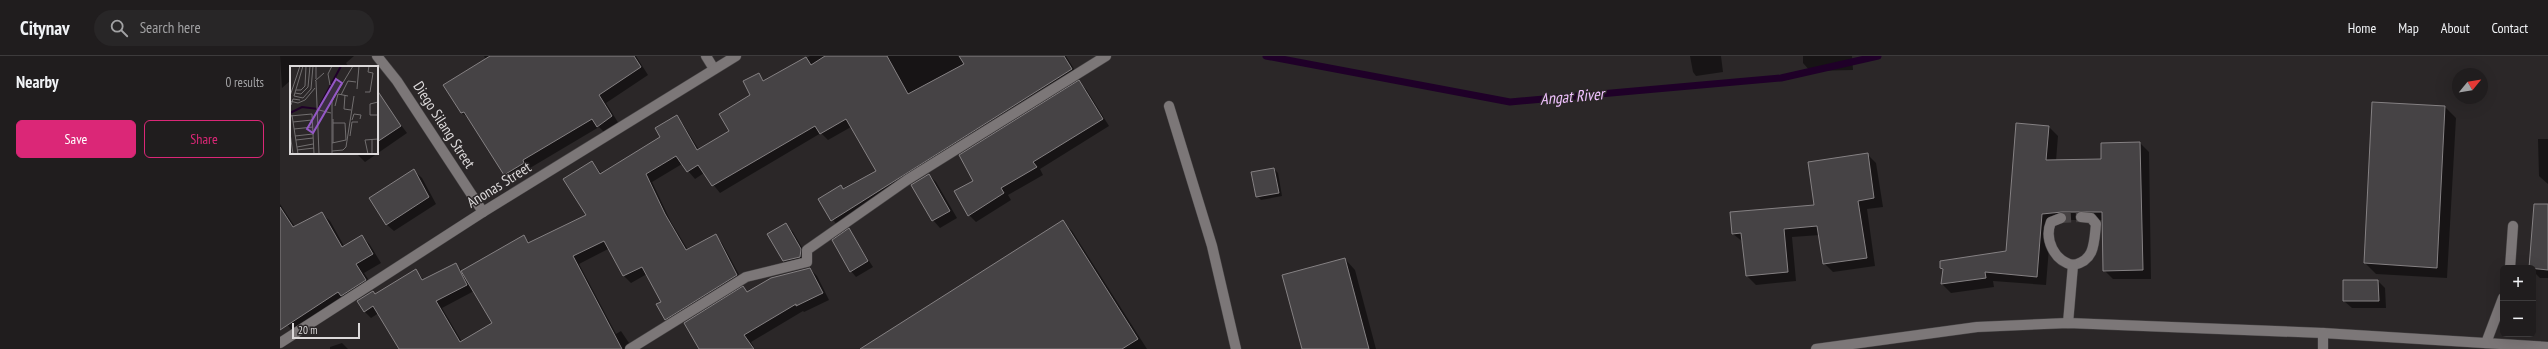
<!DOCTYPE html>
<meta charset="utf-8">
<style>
body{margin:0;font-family:"PT Sans Narrow",sans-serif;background:#282627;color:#f1f3f6}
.controls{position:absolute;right:12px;bottom:12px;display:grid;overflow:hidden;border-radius:6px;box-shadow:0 4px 16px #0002}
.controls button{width:36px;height:36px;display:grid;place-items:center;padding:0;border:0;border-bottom:1px solid #3d3b3c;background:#201d1e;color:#f1f3f6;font:20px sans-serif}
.compass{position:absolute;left:2172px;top:12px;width:36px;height:36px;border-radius:50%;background:#201d1e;box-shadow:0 4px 16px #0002;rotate:60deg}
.scale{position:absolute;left:12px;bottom:10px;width:68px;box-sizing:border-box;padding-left:4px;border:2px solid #dddadb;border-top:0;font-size:11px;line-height:14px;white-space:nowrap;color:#dddadb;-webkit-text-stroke:3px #2b2728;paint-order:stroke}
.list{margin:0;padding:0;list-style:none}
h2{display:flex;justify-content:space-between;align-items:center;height:52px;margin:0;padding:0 16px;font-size:17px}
h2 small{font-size:13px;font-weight:400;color:#a2a2a4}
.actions{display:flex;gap:8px;padding:12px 16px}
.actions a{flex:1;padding:9px 0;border:1px solid #db2777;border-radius:6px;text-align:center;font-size:14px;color:#db2777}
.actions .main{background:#db2777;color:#fff}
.icon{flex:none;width:22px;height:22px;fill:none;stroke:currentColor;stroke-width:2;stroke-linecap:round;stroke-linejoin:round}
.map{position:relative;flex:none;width:2268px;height:293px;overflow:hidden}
header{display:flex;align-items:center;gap:24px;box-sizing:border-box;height:56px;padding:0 20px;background:#201d1e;border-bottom:1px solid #3d3b3c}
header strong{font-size:19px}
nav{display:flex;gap:22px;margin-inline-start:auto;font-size:14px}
.search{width:280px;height:36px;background:#282627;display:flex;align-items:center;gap:10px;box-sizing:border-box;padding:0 14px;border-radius:22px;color:#a2a2a4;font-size:15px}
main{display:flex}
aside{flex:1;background:#201d1e}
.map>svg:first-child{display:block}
</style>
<header>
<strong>Citynav</strong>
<div class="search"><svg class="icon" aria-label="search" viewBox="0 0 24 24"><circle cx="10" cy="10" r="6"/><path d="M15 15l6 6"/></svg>Search here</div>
<nav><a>Home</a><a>Map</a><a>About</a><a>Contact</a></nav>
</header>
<main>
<aside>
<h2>Nearby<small>0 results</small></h2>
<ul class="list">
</ul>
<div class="actions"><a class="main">Save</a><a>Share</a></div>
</aside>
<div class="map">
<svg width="2268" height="293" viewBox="0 0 2268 293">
<rect width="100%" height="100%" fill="#2b2728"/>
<g fill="#0007" fill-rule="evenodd">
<path d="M0 0H74L66 7 69 11H11V24L2 32Z"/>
<path d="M204 0H356L368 19 326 47 339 68 326 78 319 71 250 112 251 115 232 126 225 118 191 64 182 57 165 29 206 4Z"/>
<path d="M530 0H786L799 21 559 172 539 144 597 115 571 71 548 84 541 77 440 137 424 117 415 123 402 108 372 126 391 166 408 194 435 180 442 187 463 226 393 270 386 263 382 246 367 218 351 227 344 220 330 192 299 208 336 278 341 275 353 293H121L99 257 91 262 84 255 95 239 136 215 144 224 176 208 183 216 244 181 250 187 307 159 312 106 322 118 382 81 396 61 403 68 419 94 450 75 472 40 478 19 485 25ZM194 235 213 267 182 286 162 252Z"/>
<path d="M1410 0H1441L1443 16 1416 20 1413 16Z"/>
<path d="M1523 0H1572L1573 14 1530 15 1523 7Z"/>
<path d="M799 26 806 33 829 70 760 113 763 119 728 139 731 144 696 166 689 159 695 125Z"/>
<path d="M103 45 127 77 85 106 76 97H97V49Z"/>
<path d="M2165 51 2176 62 2167 222 2096 218 2085 207Z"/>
<path d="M1769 71 1778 80 1776 105 1822 104 1860 87 1869 96 1871 223H1833L1824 214 1823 164H1791L1771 167 1766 229 1713 225 1714 231 1671 237 1662 228 1664 215 1661 212 1727 196Z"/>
<path d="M2258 83H2268V128L2259 120Z"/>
<path d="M1587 98 1596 107 1603 151 1587 153 1595 210 1553 216 1544 207 1540 179 1512 181 1516 225 1476 229 1467 220 1463 186 1453 178 1535 150Z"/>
<path d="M994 113 998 117 1002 140 981 144 977 140Z"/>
<path d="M134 115 142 122 156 148 114 175 106 168Z"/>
<path d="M649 119 656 126 677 162 660 172 653 164Z"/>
<path d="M0 148 15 171 41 157 50 165 64 190 82 180 90 189 101 207 84 217 94 232 15 278 0 260Z"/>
<path d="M783 166 792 175 867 293H582Z"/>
<path d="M2268 167V222H2260L2253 215Z"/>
<path d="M505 168 513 176 527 200 511 212 504 205Z"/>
<path d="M569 174 593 211 576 221 571 215Z"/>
<path d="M1065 203 1075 214 1096 293H1023Z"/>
<path d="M530 213 537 220 549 244 524 256 523 255 471 286 475 293H420L463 232 468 237Z"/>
<path d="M2064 225H2098L2105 232 2106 252H2072L2064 245Z"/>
<path d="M62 287 68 293H50V291Z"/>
</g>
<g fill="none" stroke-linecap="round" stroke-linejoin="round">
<path stroke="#1f0028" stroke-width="7" d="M986 0 1230 46 1501 22 1598 0"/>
</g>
<g fill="#464345" stroke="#858183">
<path d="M210 0H354L361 11 319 39 332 60 317 71 312 63 243 104 244 107 224 119 184 56 181 57 163 29Z"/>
<path d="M545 0H607L628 38 684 8 679 0H784L792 13 551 165 538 143 561 129 563 133 596 115 566 63 540 78 535 70 432 130 418 109 407 116 396 100 366 118 385 158 406 194 436 178 457 219 385 264 376 248 381 246 362 211 343 220 324 185 293 200 342 293H119L93 250 84 256 77 245 93 235 95 238 136 213 142 224 176 207 187 229 156 245 180 286 212 267 181 215 244 179 248 187 306 159 283 123 312 105 320 118 380 81 375 72 397 59 417 94 449 75 439 58 470 39 463 25 479 17 483 25 526 1 531 9Z"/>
<path d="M799 24 823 63 753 106 757 111 721 132 724 137 688 160 674 135 693 125 679 99Z"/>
<path d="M97 34 121 70 97 86Z"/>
<path d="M2092 46 2165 50 2157 212 2084 207Z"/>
<path d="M1736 67 1769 70 1766 104 1821 103V87L1860 86 1863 214 1823 215 1822 156H1782L1762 158 1757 221 1705 216 1706 222 1661 228 1663 213 1660 212V205L1726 195Z"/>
<path d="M1588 97 1594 142 1578 145 1587 202 1543 208 1537 170 1504 173 1508 216 1466 220 1461 177 1452 178 1450 156 1534 149 1528 106Z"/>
<path d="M994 112 999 137 976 141 971 116Z"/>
<path d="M134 113 149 141 106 169 89 142Z"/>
<path d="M649 118 670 155 652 165 631 129Z"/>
<path d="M2254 148H2268V214L2249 212Z"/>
<path d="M0 151 13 171 42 156 62 191 82 179 93 198 76 208 86 224 61 240 58 236 0 274Z"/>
<path d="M783 164 858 283 842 293H580Z"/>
<path d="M506 167 521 193 520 201 503 205 487 178Z"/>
<path d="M569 172 588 205 570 216 552 184Z"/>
<path d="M1065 202 1089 293H1022L1002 219Z"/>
<path d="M530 212 543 237 516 250V248L464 279 474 293H419L404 267 463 230 467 236 491 222Z"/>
<path d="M2063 224H2098L2099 245H2063Z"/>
</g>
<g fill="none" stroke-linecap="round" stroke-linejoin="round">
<path stroke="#464243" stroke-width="10" stroke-dasharray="10 5" stroke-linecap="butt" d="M1781 162 1801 161"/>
<defs>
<g id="minor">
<path d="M97 0 117 25 203 156"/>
<path d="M426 0 434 13"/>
<path d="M889 50 932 190 956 293"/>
<path d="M1781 162 1771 166C1764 183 1774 205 1793 209 1815 205 1814 187 1816 168L1811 162 1801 161"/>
<path d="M2230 212 2233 170"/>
<path d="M1788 267 1793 209"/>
<path d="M0 287 203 156 456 0"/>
<path d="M2206 287 2223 242"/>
<path d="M350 293 466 221 527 206V194L627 124 826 0"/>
<path d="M1536 293 1697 271 1788 267 2043 277 2268 291"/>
<path d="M2043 293V277"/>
</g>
</defs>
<use href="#minor" stroke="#484546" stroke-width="11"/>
<use href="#minor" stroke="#7c7778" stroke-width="10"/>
</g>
<g text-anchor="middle" stroke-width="3" stroke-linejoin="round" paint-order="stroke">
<g font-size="15" fill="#dddadb" stroke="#2b2728">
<text transform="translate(164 69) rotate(57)" y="5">Diego Silang Street</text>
<text transform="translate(219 129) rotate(-32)" y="5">Anonas Street</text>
</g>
<g font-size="16" font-style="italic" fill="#f1c2ff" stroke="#2b2728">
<text transform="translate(1292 40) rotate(-5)" y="6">Angat River</text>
</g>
</g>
<g transform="translate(10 10)">
<rect width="88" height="88" fill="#2b2728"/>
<path fill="none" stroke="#1f0028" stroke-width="2" d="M0 47 12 41 28 43 51 0"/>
<path fill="none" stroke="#726f70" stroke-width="1" d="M13 0 4 30 13 32 21 23 23 0M26 0V13M25 15 34 7M26 15 29 88M40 19 38 8 42 0M67 23 69 0M6 24H11L15 20 16 0M75 26H80L83 7 78 6 79 0M5 27 11 28 18 21 20 0M51 29 58 15 66 16M55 29 54 43 61 44M0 30 10 0M0 35 8 37 15 34 25 22M88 36 80 38V49H88M1 39 3 33 10 34M45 40 48 28 58 30M29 44 41 47M2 49 8 88M0 50 22 48 24 88M43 53V77M62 54 64 48 71 49 70 53M3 56 22 54M4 63 23 61M0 67 3 88M5 70 23 68M60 70 62 56H68M82 73V88M6 74 23 72M42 77 56 74 55 57H43M7 81 23 78M7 84 24 82M42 85 53 84 56 81 64 30M42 88V35L63 0M78 88 75 74 88 73"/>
<path fill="#9458c6" fill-opacity="0.15" stroke="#9458c6" stroke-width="2" d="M46 13 52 17 23 67 17 63Z"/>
<rect width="88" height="88" fill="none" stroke="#dddadb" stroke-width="2"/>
</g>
</svg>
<div class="controls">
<button>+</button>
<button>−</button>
</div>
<svg class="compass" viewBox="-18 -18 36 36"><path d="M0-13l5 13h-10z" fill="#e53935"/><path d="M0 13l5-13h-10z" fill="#a2a2a4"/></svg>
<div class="scale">20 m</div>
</div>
</main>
